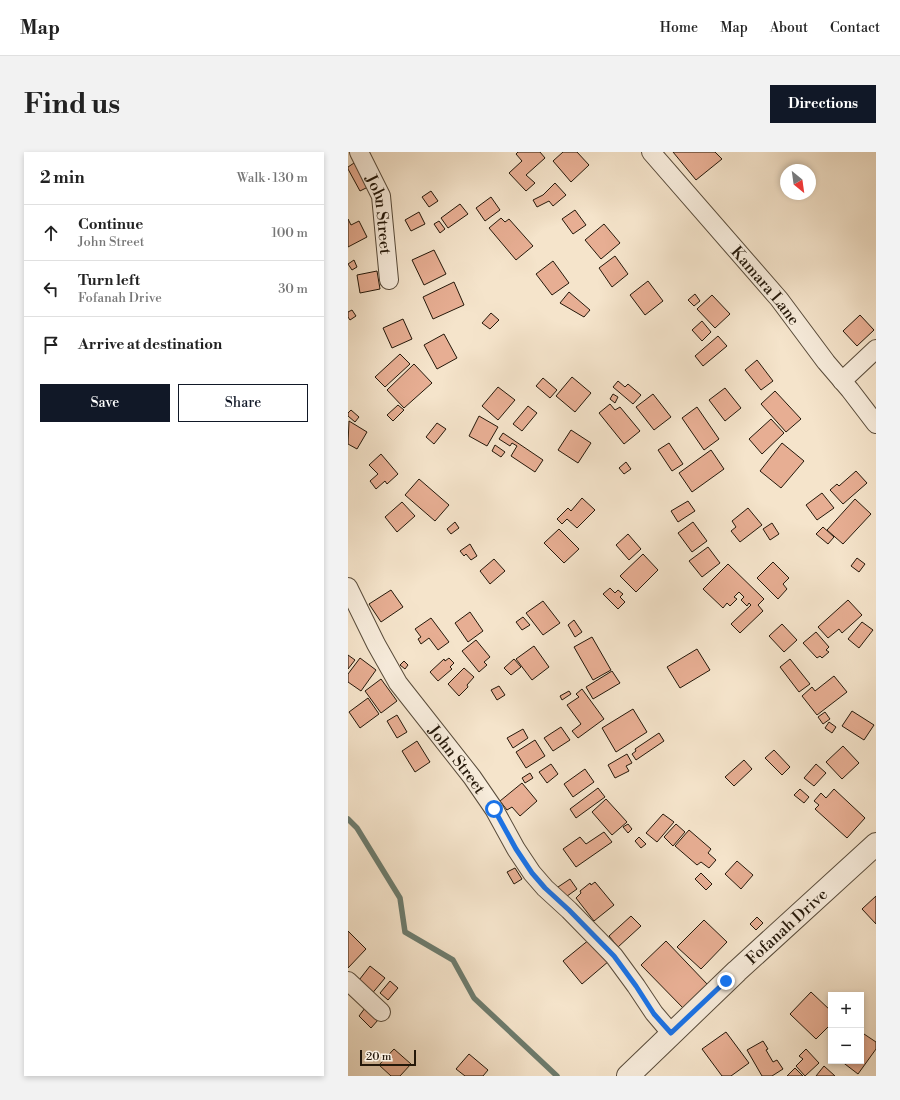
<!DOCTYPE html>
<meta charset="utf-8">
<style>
body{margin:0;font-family:"Libre Bodoni",serif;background:#f2f2f2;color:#222}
.controls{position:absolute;right:12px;bottom:12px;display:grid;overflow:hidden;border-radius:0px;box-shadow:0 2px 6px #0003}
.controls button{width:36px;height:36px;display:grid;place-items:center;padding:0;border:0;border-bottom:1px solid #e0e0e0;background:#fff;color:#222;font:20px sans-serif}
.compass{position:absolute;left:432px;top:12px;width:36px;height:36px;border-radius:50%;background:#fff;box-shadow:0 2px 6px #0003;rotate:151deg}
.scale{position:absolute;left:12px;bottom:10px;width:56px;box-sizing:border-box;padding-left:4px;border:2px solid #24180a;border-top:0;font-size:11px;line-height:14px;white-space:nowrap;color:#24180a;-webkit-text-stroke:3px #f8eddd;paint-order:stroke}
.stop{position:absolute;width:12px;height:12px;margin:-9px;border:3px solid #1a73e8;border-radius:50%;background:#fff}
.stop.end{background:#1a73e8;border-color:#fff;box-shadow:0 1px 4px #0008}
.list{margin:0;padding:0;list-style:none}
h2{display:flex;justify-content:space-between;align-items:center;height:52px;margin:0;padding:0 16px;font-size:17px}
h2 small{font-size:13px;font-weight:400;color:#767676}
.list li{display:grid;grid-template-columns:26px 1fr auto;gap:12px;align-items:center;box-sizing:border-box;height:56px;padding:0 16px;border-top:1px solid #e0e0e0}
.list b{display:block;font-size:15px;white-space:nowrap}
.list p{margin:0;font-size:13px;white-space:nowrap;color:#767676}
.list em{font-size:13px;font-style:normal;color:#767676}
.actions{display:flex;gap:8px;padding:12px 16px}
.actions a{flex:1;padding:9px 0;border:1px solid #111827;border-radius:0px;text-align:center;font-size:14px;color:#111827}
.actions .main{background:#111827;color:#fff}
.icon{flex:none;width:22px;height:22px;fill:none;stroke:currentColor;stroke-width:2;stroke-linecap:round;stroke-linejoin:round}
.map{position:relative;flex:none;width:528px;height:924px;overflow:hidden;border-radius:0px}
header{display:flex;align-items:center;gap:24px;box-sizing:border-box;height:56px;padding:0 20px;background:#fff;border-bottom:1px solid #e0e0e0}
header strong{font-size:19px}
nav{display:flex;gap:22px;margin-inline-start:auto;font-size:14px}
.intro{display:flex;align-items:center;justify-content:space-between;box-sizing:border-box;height:96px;padding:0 24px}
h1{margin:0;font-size:28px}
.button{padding:10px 18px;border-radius:0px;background:#111827;color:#fff;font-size:14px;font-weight:700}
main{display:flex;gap:24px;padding:0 24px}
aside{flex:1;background:#fff;border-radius:0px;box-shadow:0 2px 6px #0003}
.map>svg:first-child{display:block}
</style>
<header>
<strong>Map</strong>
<nav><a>Home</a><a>Map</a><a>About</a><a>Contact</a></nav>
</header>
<div class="intro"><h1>Find us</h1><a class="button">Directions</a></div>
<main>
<aside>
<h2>2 min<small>Walk · 130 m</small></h2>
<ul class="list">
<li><svg class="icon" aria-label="ahead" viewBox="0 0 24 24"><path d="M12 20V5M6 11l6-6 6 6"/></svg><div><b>Continue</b><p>John Street</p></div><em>100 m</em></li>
<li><svg class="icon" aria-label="left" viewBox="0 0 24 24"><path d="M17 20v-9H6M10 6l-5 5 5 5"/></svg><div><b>Turn left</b><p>Fofanah Drive</p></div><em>30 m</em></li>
<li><svg class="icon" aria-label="arrive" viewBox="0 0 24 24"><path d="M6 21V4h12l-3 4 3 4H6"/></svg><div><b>Arrive at destination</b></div></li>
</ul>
<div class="actions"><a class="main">Save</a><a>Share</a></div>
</aside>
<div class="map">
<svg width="528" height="924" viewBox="0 0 528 924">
<rect width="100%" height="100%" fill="#f5e4cb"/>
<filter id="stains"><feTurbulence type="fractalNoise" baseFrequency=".005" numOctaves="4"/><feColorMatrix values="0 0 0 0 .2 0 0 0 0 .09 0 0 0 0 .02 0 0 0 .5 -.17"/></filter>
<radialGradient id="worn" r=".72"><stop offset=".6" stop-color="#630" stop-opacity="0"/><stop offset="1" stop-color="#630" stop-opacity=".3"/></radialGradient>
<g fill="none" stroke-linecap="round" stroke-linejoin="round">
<path stroke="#6d7c6e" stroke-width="5.5" d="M0 667 9 676 52 746 57 780 105 808 126 846 209 924"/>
</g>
<g fill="#e7ae93" stroke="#24180a">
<path d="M170 0H192L197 6 178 23 187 31 178 39 161 21 174 9 168 2Z"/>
<path d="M215 0H229L241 13 223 30 205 9Z"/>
<path d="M325 0H367L374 7 348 28Z"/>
<path d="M6 11 20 35 12 39 0 17V15Z"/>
<path d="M207 31 218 43 205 54 201 49 189 55 185 48 195 43Z"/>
<path d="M83 39 90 49 81 55 74 45Z"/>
<path d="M143 45 152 58 137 69 128 56Z"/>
<path d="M112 52 120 62 100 76 93 66Z"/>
<path d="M227 58 238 73 225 82 214 67Z"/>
<path d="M71 60 77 72 63 79 57 68Z"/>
<path d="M153 66 157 70 161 67 185 94 168 108 141 76Z"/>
<path d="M0 67 3 73 11 69 19 85 0 95Z"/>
<path d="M91 69 97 77 92 81 86 72Z"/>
<path d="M256 72 272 91 253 107 237 88Z"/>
<path d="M86 98 98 122 76 133 64 108Z"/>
<path d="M267 104 280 122 264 135 251 116Z"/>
<path d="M6 108 9 115 4 118 0 112Z"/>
<path d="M205 109 221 131 204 143 188 122Z"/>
<path d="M29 119 32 137 12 141 9 123Z"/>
<path d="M300 129 315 149 297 163 282 143Z"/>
<path d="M106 130 116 153 85 167 75 145Z"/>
<path d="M221 140 242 158 236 165 212 151Z"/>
<path d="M347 142 352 149 346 154 340 148Z"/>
<path d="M364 143 382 162 367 176 349 157Z"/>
<path d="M4 158 8 164 2 168 0 165V160Z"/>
<path d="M143 161 151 168 142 177 134 171Z"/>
<path d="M512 163 526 178 509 194 495 179Z"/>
<path d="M55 167 64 187 44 196 35 176Z"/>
<path d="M354 169 363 180 354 189 344 178Z"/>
<path d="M96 182 109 206 89 217 76 193Z"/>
<path d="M370 184 379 194 355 214 347 204Z"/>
<path d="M52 202 62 212 37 235 27 225Z"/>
<path d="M409 208 425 229 413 238 397 218Z"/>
<path d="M66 212 84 231 56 256 39 238Z"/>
<path d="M224 225 243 241 227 260 208 244Z"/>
<path d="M195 226 209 238 202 246 188 234Z"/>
<path d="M270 229 277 235 280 232 293 243 285 252 265 235Z"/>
<path d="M150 235 167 248 150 268 134 254Z"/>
<path d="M377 236 393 256 377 269 361 248Z"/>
<path d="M427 239 453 267 438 280 413 252Z"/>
<path d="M265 242 270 245 267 251 262 247Z"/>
<path d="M305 242 323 265 306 278 288 255Z"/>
<path d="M262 252 267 258 272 255 292 279 276 292 251 261Z"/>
<path d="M50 253 56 258 45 269 39 263Z"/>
<path d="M180 254 189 261 174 279 165 272Z"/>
<path d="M349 255 371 287 356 298 334 266Z"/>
<path d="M3 258 11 265 7 270 0 264V261Z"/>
<path d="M131 264 150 275 139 294 121 284Z"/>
<path d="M423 267 436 281 414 302 401 287Z"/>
<path d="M1 269 19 280 9 297 0 292Z"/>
<path d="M89 271 98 277 86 292 78 285Z"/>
<path d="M223 278 243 291 230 311 210 298Z"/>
<path d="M155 281 195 308 187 320 163 304 169 294 164 291 162 294 151 287Z"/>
<path d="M321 291 335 312 324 319 310 298Z"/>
<path d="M434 291 456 309 433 336 412 319Z"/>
<path d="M147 293 157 300 153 305 144 299Z"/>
<path d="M363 298 376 317 344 340 331 321Z"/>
<path d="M33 302 50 322 39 332 37 329 28 337 22 329 30 322 21 313Z"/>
<path d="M278 310 283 317 276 322 271 316Z"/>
<path d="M508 319 519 331 495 352 482 338 489 332 491 334Z"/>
<path d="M71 327 101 353 87 369 57 343Z"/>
<path d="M474 341 486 356 469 368 458 353Z"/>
<path d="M234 346 247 358 229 376 219 367 214 372 209 367 220 356 223 359Z"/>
<path d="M507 347 523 362 495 392 479 378Z"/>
<path d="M340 349 347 359 330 370 323 359Z"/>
<path d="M54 350 67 364 49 380 37 365Z"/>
<path d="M400 356 414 373 392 390 383 379 388 375 384 369Z"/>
<path d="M107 370 111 376 103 382 99 377Z"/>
<path d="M345 370 359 389 344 400 330 381Z"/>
<path d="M424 371 431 382 422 388 415 377Z"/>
<path d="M475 375 486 385 480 392 468 382Z"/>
<path d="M211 377 231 397 216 411 196 391Z"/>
<path d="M280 382 293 397 281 408 268 393Z"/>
<path d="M122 392 129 404 123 408 118 402 116 404 112 399Z"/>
<path d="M360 395 372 411 354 425 341 409Z"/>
<path d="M295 402 310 418 288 440 272 424Z"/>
<path d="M509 406 517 412 511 420 503 414Z"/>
<path d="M146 407 157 419 142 432 132 419Z"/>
<path d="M425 410 441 426 435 432 439 437 430 447 409 426Z"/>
<path d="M380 412 416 447 410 453 415 459 392 481 383 472 403 453 401 451 399 454 393 448 396 445 391 440 386 445 389 447 382 454 379 451 375 456 355 437Z"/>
<path d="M262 436 267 441 270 438 275 442 272 445 277 450 270 457 255 442Z"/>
<path d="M43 438 55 455 33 470 21 452Z"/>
<path d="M500 448 514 463 494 481 491 477 480 486 470 475Z"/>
<path d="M195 449 212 471 195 483 178 461Z"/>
<path d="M122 460 135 479 120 490 107 471Z"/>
<path d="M175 465 182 473 174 478 168 470Z"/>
<path d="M83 466 101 490 90 498 81 486 73 492 70 487 73 485 67 477Z"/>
<path d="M226 468 234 480 227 485 220 473Z"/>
<path d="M514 470 525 478 511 496 500 487Z"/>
<path d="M434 472 449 488 436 500 421 484Z"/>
<path d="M468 480 481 495 478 498 481 500 474 506 472 504 469 506 455 491Z"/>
<path d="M244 485 263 518 245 528 226 495Z"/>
<path d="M128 488 142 505 136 510 139 513 131 520 114 499Z"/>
<path d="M186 494 201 515 184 528 168 507Z"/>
<path d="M349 497 362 518 332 536 319 515Z"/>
<path d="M0 503 7 508 0 517Z"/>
<path d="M12 506 28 518 13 539 0 530V522Z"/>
<path d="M101 506 106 511 102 515 104 517 90 529 82 520 96 507 97 509Z"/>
<path d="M166 507 173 515 163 523 156 516Z"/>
<path d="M442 507 462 532 451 540 432 515Z"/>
<path d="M56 509 60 513 57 517 52 513Z"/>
<path d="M116 516 126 525 119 533 120 535 111 544 100 532Z"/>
<path d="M264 519 272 531 245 547 238 535Z"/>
<path d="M486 524 499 540 469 563 454 544 464 535 467 539Z"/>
<path d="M33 527 49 549 33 561 17 539Z"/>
<path d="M151 534 157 543 149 548 143 538Z"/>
<path d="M234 537 256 567 230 586 224 579 233 572 219 553 231 545 228 542Z"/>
<path d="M221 539 223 542 214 548 212 544Z"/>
<path d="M20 546 31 562 12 576 1 560Z"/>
<path d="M285 557 299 580 268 600 254 576Z"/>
<path d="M504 559 526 573 516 588 494 574Z"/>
<path d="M477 560 482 567 475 572 470 565Z"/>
<path d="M49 563 59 580 49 586 39 569Z"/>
<path d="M481 570 488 575 484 581 477 576Z"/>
<path d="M213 575 222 588 205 599 196 586Z"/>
<path d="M175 577 180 586 165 596 159 586Z"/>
<path d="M311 581 316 589 288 608 284 602 288 599 287 597Z"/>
<path d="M187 588 197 604 178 616 168 600Z"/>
<path d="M69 589 82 610 67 620 54 599Z"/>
<path d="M495 594 511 611 494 627 478 610Z"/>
<path d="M426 598 442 615 434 623 417 606Z"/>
<path d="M279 602 284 611 278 614 281 619 267 626 260 613Z"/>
<path d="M396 608 404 617 386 634 377 625Z"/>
<path d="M203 612 210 622 199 631 191 620Z"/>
<path d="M468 612 478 621 466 634 456 626Z"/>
<path d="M237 617 246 630 225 645 216 632Z"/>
<path d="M182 621 185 626 177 631 174 626Z"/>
<path d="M174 631 189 649 172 664 164 655 159 658 152 649Z"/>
<path d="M250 636 257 645 228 666 222 657Z"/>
<path d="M452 637 461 645 456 651 446 643Z"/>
<path d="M486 637 517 666 499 686 467 657 471 653 466 649 473 641 478 646Z"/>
<path d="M258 647 279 670 264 683 244 660Z"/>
<path d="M315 662 326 670 309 690 298 681Z"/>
<path d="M280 672 284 677 280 681 275 675Z"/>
<path d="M328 672 337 680 325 694 316 685Z"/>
<path d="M341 678 363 697 360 701 368 708 361 716 353 710 349 713 327 694Z"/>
<path d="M256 680 264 690 228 715 215 697 232 685 238 692Z"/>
<path d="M291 685 298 692 293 696 287 689Z"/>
<path d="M389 709 405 723 393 737 377 722Z"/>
<path d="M167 716 174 727 166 732 159 720Z"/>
<path d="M353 721 364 732 358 738 347 727Z"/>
<path d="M222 727 229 737 215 747 207 737Z"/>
<path d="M247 730 266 753 246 769 228 746 233 741 232 739 242 731 243 733Z"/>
<path d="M528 744V772L514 757Z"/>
<path d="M283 764 293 774 270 795 261 784Z"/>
<path d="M409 765 415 771 408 778 402 772Z"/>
<path d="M356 768 379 790 353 817 329 795Z"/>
<path d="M0 779 18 797 0 816Z"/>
<path d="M242 787 261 809 234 832 215 809Z"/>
<path d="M318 789 360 833 336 857 293 813Z"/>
<path d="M22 814 37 826 22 844 8 832Z"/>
<path d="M42 829 50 836 40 848 32 841Z"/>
<path d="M463 840 483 859V872L468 887 442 862Z"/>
<path d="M17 856 30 868 23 876 11 864Z"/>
<path d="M378 880 401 911 383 924H374L354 897Z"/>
<path d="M513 880 528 890V897L510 922 493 909H513Z"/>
<path d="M415 889 420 897 418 898 425 910 429 908 435 917 424 924H414L399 898Z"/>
<path d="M46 897 63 912 52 924H43L31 913Z"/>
<path d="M458 897 471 911 457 924 448 914 455 907 451 904Z"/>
<path d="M121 902 140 918 135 924H117L108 917Z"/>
<path d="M476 914 487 924H468Z"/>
<path d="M447 916 455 924H439Z"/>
</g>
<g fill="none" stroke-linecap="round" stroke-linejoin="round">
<defs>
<g id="minor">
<path id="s1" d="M11 0 33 44 41 128"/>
<path id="s2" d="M303 0 431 147 478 210 502 238 528 272"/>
<path d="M494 229 528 197"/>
<path id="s3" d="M0 435 28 492 50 531 124 625 146 657 168 697 184 721 197 736 221 758 266 804 288 834 306 861 323 881"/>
<path d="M0 829 33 860"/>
</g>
<g id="tertiary">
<path id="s4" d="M280 924 389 819 528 692"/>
</g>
</defs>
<use href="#minor" stroke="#584b3a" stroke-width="20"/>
<use href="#tertiary" stroke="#584b3a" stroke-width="24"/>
<use href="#minor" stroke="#f8eddd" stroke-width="18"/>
<use href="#tertiary" stroke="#f8eddd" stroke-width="22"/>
</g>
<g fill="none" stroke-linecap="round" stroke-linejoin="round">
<path stroke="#1a73e8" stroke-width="5" d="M146 657 168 697 184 721 197 736 221 758 266 804 288 834 306 862 323 881 378 829"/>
</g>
<g text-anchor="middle" stroke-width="4" stroke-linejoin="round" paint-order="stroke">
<g font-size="16" fill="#24180a" stroke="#f8eddd">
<text dy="6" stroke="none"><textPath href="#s1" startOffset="67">John Street</textPath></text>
<text dy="6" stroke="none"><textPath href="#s2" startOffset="176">Kamara Lane</textPath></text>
<text dy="6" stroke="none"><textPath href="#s3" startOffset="205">John Street</textPath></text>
<text dy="6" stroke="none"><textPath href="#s4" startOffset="218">Fofanah Drive</textPath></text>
</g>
</g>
<rect width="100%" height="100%" filter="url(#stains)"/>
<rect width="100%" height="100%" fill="url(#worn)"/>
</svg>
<div class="controls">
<button>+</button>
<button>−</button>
</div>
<svg class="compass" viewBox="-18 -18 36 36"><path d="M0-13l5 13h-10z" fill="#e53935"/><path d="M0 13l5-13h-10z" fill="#767676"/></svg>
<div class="scale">20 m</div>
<div class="stop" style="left:146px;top:657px"></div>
<div class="stop end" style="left:378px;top:829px"></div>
</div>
</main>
